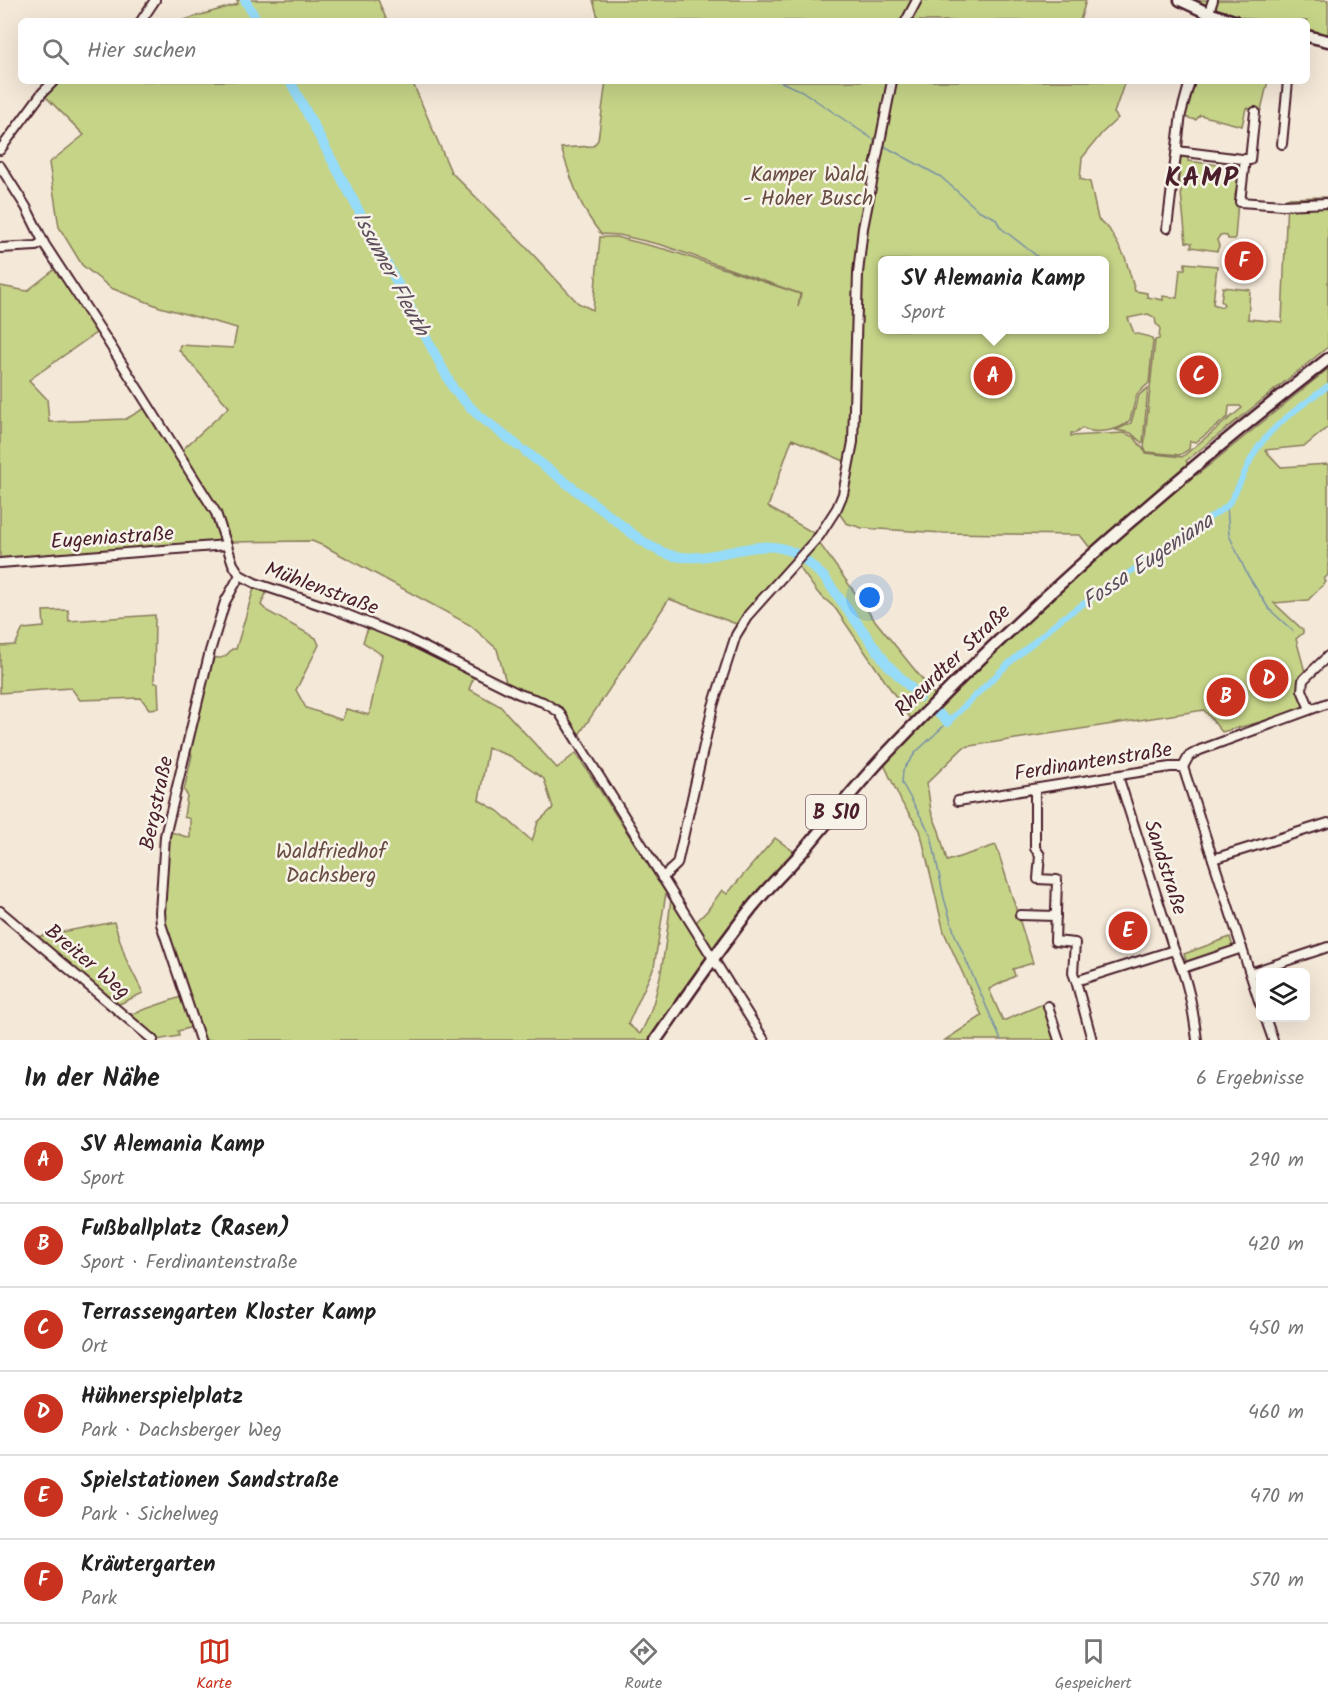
<!DOCTYPE html>
<html lang="de">
<meta charset="utf-8">
<style>
body{margin:0;font-family:Kalam,sans-serif;background:#f6f6f6;color:#222}
.controls{position:absolute;right:18px;bottom:18px;display:grid;overflow:hidden;border-radius:9px;box-shadow:0 6px 24px #0002}
.controls button{width:54px;height:54px;display:grid;place-items:center;padding:0;border:0;border-bottom:2px solid #e0e0e0;background:#fff;color:#222;font:30px sans-serif}
.you{position:absolute;left:870px;top:598px;width:21px;height:21px;margin:-15px;border:4px solid #fff;border-radius:50%;background:#1a73e8;box-shadow:0 0 0 9px #1a73e833}
.badge{display:grid;place-items:center;width:39px;height:39px;border-radius:50%;background:#c8321e;color:#fff;font-size:20px;font-weight:700}
.pin{position:absolute;translate:-50% -50%;border:3px solid #fff;box-shadow:0 2px 6px #0006}
.popup{position:absolute;left:878px;top:256px;width:231px;height:78px;box-sizing:border-box;display:grid;place-content:center;border-radius:9px;background:#fff;filter:drop-shadow(0 2px 4px #0005);font-size:20px;white-space:nowrap;color:#767676}
.popup b{font-size:22px;color:#222}
.popup::after{content:'';position:absolute;left:50%;top:100%;margin-left:-12px;border:12px solid transparent;border-top-color:#fff}
.list{margin:0;padding:0;list-style:none}
h2{display:flex;justify-content:space-between;align-items:center;height:78px;margin:0;padding:0 24px;font-size:26px}
h2 small{font-size:20px;font-weight:400;color:#767676}
.list li{display:grid;grid-template-columns:39px 1fr auto;gap:18px;align-items:center;box-sizing:border-box;height:84px;padding:0 24px;border-top:2px solid #e0e0e0}
.list b{display:block;font-size:22px;white-space:nowrap}
.list p{margin:0;font-size:20px;white-space:nowrap;color:#767676}
.list em{font-size:20px;font-style:normal;color:#767676}
.icon{flex:none;width:33px;height:33px;fill:none;stroke:currentColor;stroke-width:2;stroke-linecap:round;stroke-linejoin:round}
.map{position:relative;flex:none;width:1328px;height:1040px;overflow:hidden}
.search{position:absolute;background:#fff;box-shadow:0 6px 24px #0002;left:18px;right:18px;top:18px;height:66px;display:flex;align-items:center;gap:15px;box-sizing:border-box;padding:0 21px;border-radius:9px;color:#767676;font-size:22px}
.sheet{height:582px;background:#fff}
nav{display:flex;justify-content:space-around;align-items:center;box-sizing:border-box;height:84px;border-top:2px solid #e0e0e0;background:#fff;font-size:16px;color:#767676}
nav a{display:grid;justify-items:center;gap:3px}
nav .on{color:#c8321e}
.map>svg:first-child{display:block}
</style>
<div class="map">
<svg width="1328" height="1040" viewBox="0 0 1328 1040">
<rect width="100%" height="100%" fill="#f4e8d8"/>
<filter id="ink" filterUnits="userSpaceOnUse"><feTurbulence type="fractalNoise" baseFrequency=".0167" numOctaves="2"/><feDisplacementMap in="SourceGraphic" scale="12" xChannelSelector="R" yChannelSelector="G"/><feConvolveMatrix kernelMatrix="1 2 1 2 8 2 1 2 1" color-interpolation-filters="sRGB"/></filter>
<g filter="url(#ink)">
<g fill="#c6d488" stroke="#887a5a" stroke-width="1.5" fill-rule="evenodd">
<path d="M237 0H378L387 21H181L238 4Z"/>
<path d="M593 0H1086L1080 21H599Z"/>
<path d="M1196 0H1328V36L1307 32V21C1265 21 1234 22 1196 0Z"/>
<path d="M54 81H412L451 172 525 246 578 303 593 310 600 237H616L668 250 800 294 798 307 801 294 662 245 619 235 601 234C579 207 572 181 561 148L593 146 598 140 606 81H1125L1114 113 1118 118 1102 133 1082 158 1080 179 1090 182 1098 219 1109 229 1125 257 1135 291 1147 293V297L1163 300V296L1177 298 1180 269H1185V263L1217 266 1213 304 1222 307 1224 304 1221 301 1223 287 1250 290 1248 319 1282 322 1287 198 1328 197V347L1186 461 1197 475 1328 369V427L1305 446 1265 450 1281 467 1328 464V575L1324 579 1326 582 1308 600 1274 603 1303 630V633L1296 639 1305 672 1303 691 1310 709 1222 732 1204 710 964 747 927 783 931 811 939 831 947 861 996 845 1033 963 1013 969 1015 976 989 989 1003 1021 1045 1003 1057 1040H945L982 1016 944 932 920 830 902 803 881 758 919 728 938 702 911 719 835 608 818 593 796 563 742 626 669 599 577 738C559 692 544 704 507 686L497 649 470 625 326 547 312 541 231 542 220 512 181 451 229 407 179 350 180 345 233 348 237 328 160 307 111 288 82 265 59 227 49 163 84 135 42 93ZM882 260H1104V330H882ZM1148 314 1155 318 1156 324 1160 327 1159 339 1155 340 1144 448 1147 452 1180 455 1189 449 1190 441 1196 442 1228 417 1229 406H1240L1242 408 1182 457 1146 453 1134 437 1124 433 1071 436V433H1076L1082 428C1095 435 1120 431 1130 420L1137 394 1149 383 1153 341 1150 337 1134 333 1128 318ZM792 439 849 463 837 510 846 523 862 528 943 533 1080 535 1094 553 939 700 873 618 817 540 819 536 768 507Z"/>
<path d="M1193 81H1268L1261 110 1246 108 1242 126 1200 115 1196 120 1184 117Z"/>
<path d="M1180 155 1188 156V161L1234 167 1235 162 1241 167 1239 189 1235 195 1238 201 1235 239H1228L1227 236 1220 235 1217 240 1219 246 1217 251 1191 247 1192 243 1186 242 1180 183 1176 182Z"/>
<path d="M1236 251 1253 252 1251 275C1235 278 1235 263 1236 251Z"/>
<path d="M59 266 100 330 29 380 47 399 49 422 126 419 145 408 211 512 221 536 222 544 0 558V286L27 291Z"/>
<path d="M1148 388 1143 443H1142L1131 433 1116 430 1131 423 1139 395Z"/>
<path d="M254 588 267 591 261 605 267 611 316 638 319 645 296 690 306 708 342 720 346 709 369 715 382 655 363 642 368 628 411 644 474 677 469 689 500 706 557 768 576 753 666 893 654 967 628 1024 640 1034C661 999 666 940 671 899L702 943 692 926 707 911 722 890 727 894 775 838 793 851 775 880 656 1040H202L163 924 168 831 190 838V819L184 817 187 795 184 790 192 755 189 749 214 657C223 660 226 656 232 649H236ZM488 748 510 756 544 779 553 808 538 822 532 841 498 811 479 800Z"/>
<path d="M68 610 69 621 155 615 154 683H158L159 708 149 709 141 698 80 700 71 688 0 693V646L15 645 23 629 44 627 43 611Z"/>
<path d="M114 922 126 959 143 993 117 1005 36 937Z"/>
<path d="M1230 937 1233 947 1187 964 1184 954Z"/>
<path d="M181 997 192 1027 178 1031 179 1036 157 1040 128 1015Z"/>
</g>
<g fill="none" stroke-linecap="round" stroke-linejoin="round">
<g stroke="#7890a6" stroke-width="1.5">
<path d="M779 81 802 91 874 140"/>
<path d="M884 146 941 177 978 210 995 218 1001 228 1042 260"/>
<path d="M1227 506 1229 535 1247 574 1269 609 1293 631"/>
<path d="M948 722 916 752 903 770 902 783 931 835 944 898 955 935 1001 1040"/>
</g>
<path stroke="#96dbf8" stroke-width="6" d="M948 722 1008 664 1061 619 1227 506C1239 490 1244 470 1255 452 1273 423 1302 406 1328 386"/>
<g stroke="#96dbf8" stroke-width="10">
<path d="M245 0 257 21"/>
<path d="M290 81 454 390 477 414 518 446"/>
<path d="M525 451C552 472 578 492 605 512 624 527 650 551 674 556 717 564 756 534 795 553"/>
<path d="M805 560 824 577 887 664 920 697"/>
<path d="M938 713 948 722"/>
</g>
<defs>
<g id="minor">
<path d="M141 21 155 0"/>
<path d="M906 21 917 0"/>
<path d="M1206 21 1213 0"/>
<path d="M1282 144 1288 81"/>
<path d="M0 150 42 93 54 81"/>
<path d="M1177 151 1250 160 1255 112"/>
<path d="M1245 159 1240 202 1283 205 1328 203"/>
<path d="M0 166 26 207 45 245 107 340 216 513 233 564 240 575 255 583 333 609 408 639 519 694 543 702 559 712 764 1040"/>
<path d="M1167 228 1181 114 1190 81"/>
<path d="M0 248 36 246 43 242"/>
<path d="M0 563 227 545"/>
<path d="M1310 709 1302 690 1303 680 1328 656"/>
<path d="M1183 767 1260 1004"/>
<path d="M1183 767 1189 756 1200 750 1328 703"/>
<path d="M1118 776 1174 950C1188 979 1193 1009 1197 1040"/>
<path d="M1035 789V848L1040 855 1038 879 1057 880 1055 941 1075 943 1073 973 1076 981 1174 950"/>
<path d="M958 801 1170 767H1183"/>
<path d="M1213 859 1328 823"/>
<path d="M662 878 677 864 713 706 736 635 749 614 819 536 837 508 843 494 853 442 858 273 863 228 892 81"/>
<path d="M0 911 153 1040"/>
<path d="M1020 915 1056 916"/>
<path d="M1183 968 1242 948"/>
<path d="M1250 973 1328 947"/>
<path d="M1076 981 1092 1040"/>
<path d="M1048 1006 1059 1040"/>
<path d="M1265 1017 1273 1040"/>
<path d="M200 1040 161 924 160 912 165 836 210 651 225 602 240 575"/>
</g>
<g id="major">
<path d="M1180 0 1208 13 1234 21"/>
<path d="M1307 36 1328 41"/>
<path d="M656 1040C687 995 718 950 752 907 768 887 787 869 804 850 832 817 859 782 889 751 1024 608 1173 480 1328 359"/>
</g>
</defs>
<use href="#minor" stroke="#4a1f2b" stroke-width="12"/>
<use href="#major" stroke="#4a1f2b" stroke-width="15"/>
<use href="#minor" stroke="#f7f3e8" stroke-width="8"/>
<use href="#major" stroke="#f7f3e8" stroke-width="10"/>
</g>
</g>
<g text-anchor="middle" stroke-width="5" stroke-linejoin="round" paint-order="stroke">
<rect fill="#f7f3e8" stroke="#7e5f64" stroke-width="1.5" x="806" y="795" width="60" height="34" rx="4.5"/>
<g font-size="20" font-weight="bold" fill="#4a1f2b">
<text x="836" y="819">B 510</text>
</g>
<g font-size="21" fill="#694c42" stroke="#f7f3e8">
<text x="808" y="181">Kamper Wald<tspan x="808" dy="24">- Hoher Busch</tspan></text>
<text x="331" y="858">Waldfriedhof<tspan x="331" dy="24">Dachsberg</tspan></text>
</g>
<g font-size="21" fill="#4a1f2b" stroke="#f7f3e8">
<text transform="translate(112 537) rotate(-4)" y="7">Eugeniastraße</text>
<text transform="translate(322 588) rotate(20)" y="7">Mühlenstraße</text>
<text transform="translate(952 660) rotate(-44)" y="7">Rheurdter Straße</text>
<text transform="translate(1093 761) rotate(-9)" y="7">Ferdinantenstraße</text>
<text transform="translate(156 803) rotate(-78)" y="7">Bergstraße</text>
<text transform="translate(1166 867) rotate(72)" y="7">Sandstraße</text>
<text transform="translate(88 961) rotate(40)" y="7">Breiter Weg</text>
</g>
<g font-size="22" font-style="italic" fill="#5d4e5e" stroke="#f7f3e8">
<text transform="translate(392 273) rotate(62)" y="8">Issumer Fleuth</text>
<text transform="translate(1147 560) rotate(-34)" y="8">Fossa Eugeniana</text>
</g>
<g font-size="27" font-weight="bold" letter-spacing="1.5" fill="#4a1f2b" stroke="#f7f3e8">
<text x="1202" y="186">KAMP</text>
</g>
</g>
</svg>
<div class="controls">
<button><svg class="icon" aria-label="layers" viewBox="0 0 24 24"><path d="M12 4l9 5-9 5-9-5zM3 14l9 5 9-5"/></svg></button>
</div>
<div class="you"></div>
<div class="pin badge" style="left:993px;top:376px">A</div>
<div class="popup"><b>SV Alemania Kamp</b>Sport</div>
<div class="pin badge" style="left:1226px;top:697px">B</div>
<div class="pin badge" style="left:1199px;top:375px">C</div>
<div class="pin badge" style="left:1269px;top:679px">D</div>
<div class="pin badge" style="left:1128px;top:931px">E</div>
<div class="pin badge" style="left:1244px;top:261px">F</div>
<div class="search"><svg class="icon" aria-label="search" viewBox="0 0 24 24"><circle cx="10" cy="10" r="6"/><path d="M15 15l6 6"/></svg>Hier suchen</div>
</div>
<section class="sheet">
<h2>In der Nähe<small>6 Ergebnisse</small></h2>
<ul class="list">
<li><span class="badge">A</span><div><b>SV Alemania Kamp</b><p>Sport</p></div><em>290 m</em></li>
<li><span class="badge">B</span><div><b>Fußballplatz (Rasen)</b><p>Sport · Ferdinantenstraße</p></div><em>420 m</em></li>
<li><span class="badge">C</span><div><b>Terrassengarten Kloster Kamp</b><p>Ort</p></div><em>450 m</em></li>
<li><span class="badge">D</span><div><b>Hühnerspielplatz</b><p>Park · Dachsberger Weg</p></div><em>460 m</em></li>
<li><span class="badge">E</span><div><b>Spielstationen Sandstraße</b><p>Park · Sichelweg</p></div><em>470 m</em></li>
<li><span class="badge">F</span><div><b>Kräutergarten</b><p>Park</p></div><em>570 m</em></li>
</ul>
</section>
<nav>
<a class="on"><svg class="icon" aria-label="map" viewBox="0 0 24 24"><path d="M3 6l6-2 6 2 6-2v14l-6 2-6-2-6 2zM9 4v14M15 6v14"/></svg>Karte</a>
<a><svg class="icon" aria-label="directions" viewBox="0 0 24 24"><path d="M12 3l9 9-9 9-9-9zM9 14v-3h6M13 9l2 2-2 2"/></svg>Route</a>
<a><svg class="icon" aria-label="saved" viewBox="0 0 24 24"><path d="M7 4h10v16l-5-4-5 4z"/></svg>Gespeichert</a>
</nav>
